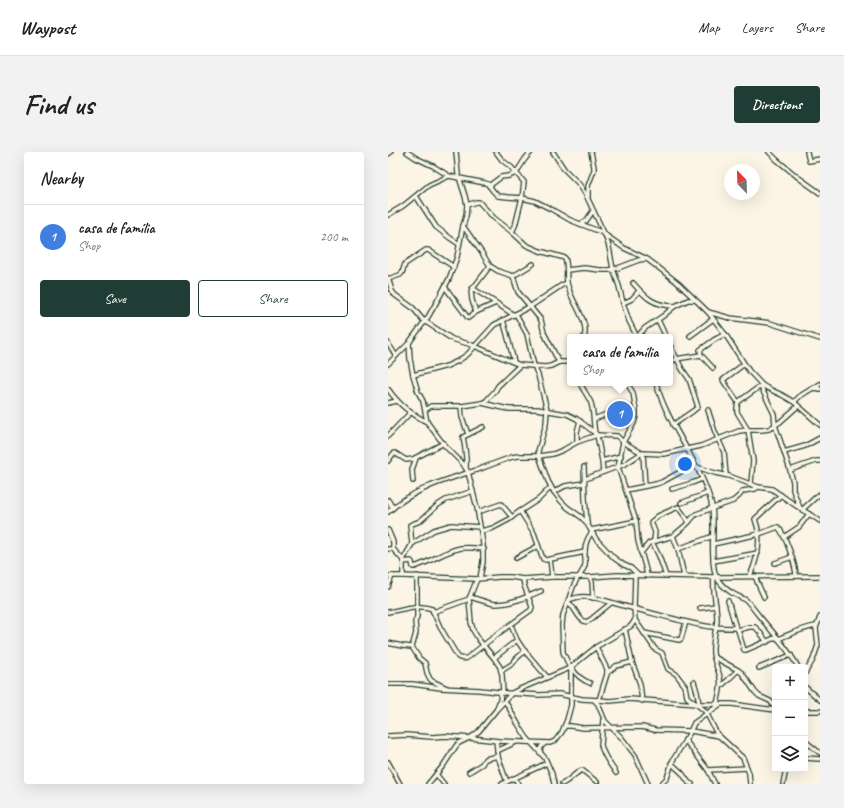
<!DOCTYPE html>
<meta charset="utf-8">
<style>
body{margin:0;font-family:Caveat,sans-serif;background:#f2f2f2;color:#202124}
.controls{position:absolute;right:12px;bottom:12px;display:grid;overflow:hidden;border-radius:4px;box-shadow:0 4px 16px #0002}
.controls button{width:36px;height:36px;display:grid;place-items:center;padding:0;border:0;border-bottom:1px solid #e0e0e0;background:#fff;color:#202124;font:20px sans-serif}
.compass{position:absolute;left:336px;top:12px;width:36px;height:36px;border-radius:50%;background:#fff;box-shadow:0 4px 16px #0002;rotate:337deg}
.you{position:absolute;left:297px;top:312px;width:14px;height:14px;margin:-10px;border:3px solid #fff;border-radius:50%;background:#1a73e8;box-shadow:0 0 0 6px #1a73e833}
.badge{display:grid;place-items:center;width:26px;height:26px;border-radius:50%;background:#1f3d34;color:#fff;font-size:13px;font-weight:700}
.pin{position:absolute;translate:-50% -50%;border:2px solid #fff;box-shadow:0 1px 4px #0006}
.popup{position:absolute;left:179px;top:182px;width:106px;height:52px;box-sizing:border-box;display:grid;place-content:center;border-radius:4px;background:#fff;filter:drop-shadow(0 1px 3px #0005);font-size:13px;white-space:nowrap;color:#757577}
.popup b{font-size:15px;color:#202124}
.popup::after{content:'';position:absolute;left:50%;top:100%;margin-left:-8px;border:8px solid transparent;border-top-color:#fff}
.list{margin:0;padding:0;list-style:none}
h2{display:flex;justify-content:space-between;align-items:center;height:52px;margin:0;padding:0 16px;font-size:17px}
h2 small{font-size:13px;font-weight:400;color:#757577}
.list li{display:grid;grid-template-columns:26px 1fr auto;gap:12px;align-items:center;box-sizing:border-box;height:64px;padding:0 16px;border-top:1px solid #e0e0e0}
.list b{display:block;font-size:15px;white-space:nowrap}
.list p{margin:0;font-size:13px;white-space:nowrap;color:#757577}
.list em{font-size:13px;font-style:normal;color:#757577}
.actions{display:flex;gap:8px;padding:12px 16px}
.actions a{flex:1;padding:9px 0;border:1px solid #1f3d34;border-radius:4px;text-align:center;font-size:14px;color:#1f3d34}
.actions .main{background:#1f3d34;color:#fff}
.icon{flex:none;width:22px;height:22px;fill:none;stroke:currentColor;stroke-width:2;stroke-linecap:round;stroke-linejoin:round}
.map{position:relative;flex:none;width:432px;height:632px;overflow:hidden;border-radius:4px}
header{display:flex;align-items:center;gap:24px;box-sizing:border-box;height:56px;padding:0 20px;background:#fff;border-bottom:1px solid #e0e0e0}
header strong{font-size:19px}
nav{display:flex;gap:22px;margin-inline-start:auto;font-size:14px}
.intro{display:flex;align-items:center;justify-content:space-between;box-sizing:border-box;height:96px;padding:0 24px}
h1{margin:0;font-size:28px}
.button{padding:10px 18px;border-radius:4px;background:#1f3d34;color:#fff;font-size:14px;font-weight:700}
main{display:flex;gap:24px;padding:0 24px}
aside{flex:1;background:#fff;border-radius:4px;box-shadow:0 4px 16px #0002}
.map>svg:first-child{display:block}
</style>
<header>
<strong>Waypost</strong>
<nav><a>Map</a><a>Layers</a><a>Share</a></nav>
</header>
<div class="intro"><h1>Find us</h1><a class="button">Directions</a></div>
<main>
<aside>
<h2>Nearby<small></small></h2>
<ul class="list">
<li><span class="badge" style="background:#3f7fe0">1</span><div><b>casa de família</b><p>Shop</p></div><em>200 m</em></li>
</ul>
<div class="actions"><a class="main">Save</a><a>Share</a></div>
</aside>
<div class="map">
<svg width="432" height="632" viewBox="0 0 432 632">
<rect width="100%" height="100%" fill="#fcf5e5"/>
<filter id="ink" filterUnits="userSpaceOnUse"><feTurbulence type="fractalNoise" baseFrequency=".025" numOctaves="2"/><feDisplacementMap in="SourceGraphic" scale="8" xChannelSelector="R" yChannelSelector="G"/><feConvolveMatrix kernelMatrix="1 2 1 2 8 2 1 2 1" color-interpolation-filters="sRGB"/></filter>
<g filter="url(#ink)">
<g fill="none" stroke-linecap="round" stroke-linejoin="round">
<defs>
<g id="minor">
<path d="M19 0 28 6 45 14 61 24 97 31 100 32 105 39 110 44 120 45 134 46 147 49 163 57 182 68 213 80 236 96 259 107 271 116 290 131 320 160 337 182 361 219 374 233 381 237 394 243 406 250 432 273"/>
<path d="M68 0 70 22 77 44 79 53 78 64 75 74 69 105 61 127 52 144 40 165 23 188 21 191 22 207 25 223 30 240 35 249 39 270 57 294 75 312 80 320 89 356 95 392V410L92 426"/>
<path d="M108 0 114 8 123 15 136 30 134 46 127 74 124 80"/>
<path d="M165 0 176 17 191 32 198 43 216 81"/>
<path d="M381 0 389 8 411 26 432 41"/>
<path d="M419 0 421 9 432 7"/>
<path d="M0 2 3 0"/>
<path d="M101 34 113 25 121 24 128 21 137 7 143 0"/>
<path d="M28 44 48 75 62 86 71 92"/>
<path d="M200 45V34L206 18V15L203 0"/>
<path d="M79 53 88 50H91L106 66 124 80 138 93 152 99 177 106C180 114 178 122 179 131 180 135 182 140 183 143 188 154 201 173 196 185"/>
<path d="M0 63 15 54 41 33 61 24"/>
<path d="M192 72 198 69 205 59"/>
<path d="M75 74 94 101 102 114 110 119 125 124 145 112"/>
<path d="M217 82 221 95 225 117 231 134 235 151 241 169 249 185 257 176 275 164 287 154 300 148H307"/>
<path d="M179 118 196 116 212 118H221L230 116 251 108 258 107"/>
<path d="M125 124 130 140 153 168 156 181 171 210"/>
<path d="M0 126 4 139 7 143 25 156 35 168 44 174 64 187 84 193 132 213 157 215 163 214 171 210H182"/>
<path d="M0 127 12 123 14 121 17 112 38 98H40L66 115"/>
<path d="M245 131C258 146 266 154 287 154"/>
<path d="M57 135 80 166 88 160 108 151"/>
<path d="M84 136 105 149 126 163"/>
<path d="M235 151 244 147 251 139"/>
<path d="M88 160 84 148 83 139 102 114"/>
<path d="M320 160 342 166 382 171 432 187"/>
<path d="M128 162 139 182 146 214 150 223 159 258 158 272 150 299 151 304 160 329 166 340 173 349 179 355 193 365 198 370 208 387 226 406 236 413 243 416 250 423"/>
<path d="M115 168 119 182 126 210"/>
<path d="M270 168 278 185"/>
<path d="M302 184 325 167"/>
<path d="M0 191 8 204"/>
<path d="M282 193 294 217 301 227 310 255 305 259 285 273"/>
<path d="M282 210 288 207 313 203"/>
<path d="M0 212 21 191"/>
<path d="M325 216 313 203 312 198 326 188 337 182"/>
<path d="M25 223 59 214 70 209 80 202 87 194 106 173 143 154 174 133 179 131"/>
<path d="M192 231C195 238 200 244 203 251 206 261 205 271 207 281"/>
<path d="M239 231 245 241 248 258V264L246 271 235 290 230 315 248 369 250 389 258 418 259 424"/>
<path d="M268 231C280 274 311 308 323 350 325 358 325 366 325 375 325 387 323 413 328 424 330 430 339 438 344 441 349 444 354 446 358 448 363 453 367 459 372 465 385 481 400 496 410 515"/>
<path d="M373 235 386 262 387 273 402 318 405 330V338L412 356"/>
<path d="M426 236 432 232"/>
<path d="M0 237C11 253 22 261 39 270"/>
<path d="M350 250 336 230 335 228 356 212"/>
<path d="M406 250 412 244 425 236 432 237"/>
<path d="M0 251 9 249"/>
<path d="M94 251 120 257H149L179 262 189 267 207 281 209 283 214 309 215 320"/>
<path d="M73 254 74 265 80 282"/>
<path d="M37 258 43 254H74L94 251 98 249 107 239 110 234 132 213"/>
<path d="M320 258 327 280 336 300 338 323"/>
<path d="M206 267 219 262"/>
<path d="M0 284 22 261"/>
<path d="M189 290V280L192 269"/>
<path d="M396 300 417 294 432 286"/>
<path d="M255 301 257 334"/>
<path d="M0 309 5 302 7 301 18 308 25 307 56 291"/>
<path d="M214 309 233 304"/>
<path d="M196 315 197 346 199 371"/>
<path d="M309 315 327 321 341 324 370 335 384 337 407 353 432 369"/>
<path d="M78 316C79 305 77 295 75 285L95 275"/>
<path d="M402 318 428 309H432"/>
<path d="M197 327 237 312 254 301"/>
<path d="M25 329 24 318 28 306"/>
<path d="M363 331 365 309 360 278 349 260V255L350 250 374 233"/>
<path d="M284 337 304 331 314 327"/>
<path d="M238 338 268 332 274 330 307 312"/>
<path d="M166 340 177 334 196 331"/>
<path d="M0 348 5 356"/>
<path d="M293 351 320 341"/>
<path d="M414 358 428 345 432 342"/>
<path d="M132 359 146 381 155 407 158 408 197 400"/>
<path d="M0 360C25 337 60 327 92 317 102 313 113 309 124 305L130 304H151L165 302 175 298 189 290 209 283 229 284 235 290 254 301 276 302 313 294 351 279 360 278H374L381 277 392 270 410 254"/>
<path d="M90 360 113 352 124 365"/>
<path d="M0 378 5 390V397"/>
<path d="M203 378 234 372 248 369"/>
<path d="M93 379 105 376 122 367 128 362 151 347 163 335"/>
<path d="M285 384 290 397 296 424"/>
<path d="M396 385 411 375 421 362"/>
<path d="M266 389 267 380 263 370 270 364 290 355 301 370"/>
<path d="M264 390 271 404 278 424"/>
<path d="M24 392 22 373 32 369 50 353 58 348 85 339"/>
<path d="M325 392 371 382 390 375C397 382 408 414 408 424"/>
<path d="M0 397H5L15 408V424"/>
<path d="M290 397 325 384"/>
<path d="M253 401 261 391 285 384 298 373 308 362 345 349 351 344 355 339 367 337 370 335"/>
<path d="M128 406 150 394"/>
<path d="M162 407 164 425"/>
<path d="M15 408 24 392 46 378 63 373 92 375"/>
<path d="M325 409 370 401"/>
<path d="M15 410 23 409 24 410 25 415H26C43 410 56 399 73 396 81 395 88 396 96 397"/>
<path d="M387 411 404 405"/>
<path d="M0 424H15L89 427 111 425H123L135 427 164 425H202L229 423 326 425 432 424"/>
<path d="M29 424V465L27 470 28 481 24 495 31 506 37 511 39 521 42 527 44 529 59 536"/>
<path d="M362 424C368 410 373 395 370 379 370 375 368 371 367 367L393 343"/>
<path d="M367 424 370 432 376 445"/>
<path d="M191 425C193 421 196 417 197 413 198 408 196 404 197 399 197 393 200 385 204 380"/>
<path d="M202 425 204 430 205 446"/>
<path d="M326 425C324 439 329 453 329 468 328 479 324 490 325 501 326 510 330 517 332 525 334 534 331 543 329 552"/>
<path d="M89 427 81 447 83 470 85 478 91 488 106 506 112 515 114 523 115 541"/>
<path d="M0 435 4 424"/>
<path d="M82 445C90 447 99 451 107 452 123 452 139 445 153 439"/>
<path d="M181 448C200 439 221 451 240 455 264 461 288 468 312 473 324 476 336 476 348 476"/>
<path d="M340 449 348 476 350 478 356 498H358L389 485"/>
<path d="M180 450C187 455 190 467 196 469 198 471 200 469 202 468L223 451"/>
<path d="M312 456 328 454"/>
<path d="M0 460C13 458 31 451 44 457L52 475 70 505C73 507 75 507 79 506L111 481 143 458 144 455 136 433 135 427"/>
<path d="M45 460 81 447"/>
<path d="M247 468 267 497 274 501 280 517 288 522 297 534 299 545 316 558 319 562 329 582 355 606 361 621 362 632"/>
<path d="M123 473 129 488 135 497 159 525"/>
<path d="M237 477 244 510 252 532 254 549"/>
<path d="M350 478 361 475H367L371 479 379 490"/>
<path d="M256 481 291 488 293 487 298 470"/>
<path d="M390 487C402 482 415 476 428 474"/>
<path d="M0 491 14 494 24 495"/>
<path d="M208 495 219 517V522L211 548"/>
<path d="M326 505 348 517 354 521 367 540 371 544 382 549 387 555"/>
<path d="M106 506 129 488"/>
<path d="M184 516C188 523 194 528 202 531"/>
<path d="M371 516 403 503"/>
<path d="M113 519 124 512 129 506 137 499"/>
<path d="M219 521 228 514 244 510"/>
<path d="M417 521 425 508 430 493 428 476 432 465"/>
<path d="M306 530 309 540 311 552"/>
<path d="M0 532H24L53 536 92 538 119 541 151 543 171 542 194 547 211 548 222 549 241 547 309 552H344L387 558"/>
<path d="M333 534 340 528 350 518"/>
<path d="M417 535 432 548"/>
<path d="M117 549 130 572 139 586 157 606 164 622 166 632"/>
<path d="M207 549 210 552 217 569 233 585 247 603 260 632"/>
<path d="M109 556 112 548 113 540"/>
<path d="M417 559H432"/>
<path d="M215 568 213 593C215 604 223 613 228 621"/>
<path d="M177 574H183L195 576 254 575 267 578 303 579 331 584"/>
<path d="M0 584 18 583 44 585 58 584 93 587 111 589 162 591 167 589 174 580 179 568 183 553V518L175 500 174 473 175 463 185 435 190 425"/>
<path d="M297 588 320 618 327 632"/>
<path d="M108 589 110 605 119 630"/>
<path d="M417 589 432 601"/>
<path d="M109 599 128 590"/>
<path d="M152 600 153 595 157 591"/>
<path d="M417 606 432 607"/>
<path d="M0 610 12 632"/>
<path d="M283 611 294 621 301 631 304 632"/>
<path d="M320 618 359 616"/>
<path d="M81 620 94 612 97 607 110 604"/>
<path d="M48 622 56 632"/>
<path d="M127 626 130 632"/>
<path d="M40 632 55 614 68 594 71 591 85 584 91 579 109 557 124 541 132 537 182 516 208 495 243 474 247 468 246 456 247 423"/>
<path d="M114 632 159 611"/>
<path d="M174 632C182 628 187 621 194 618L209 630"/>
<path d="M273 632 279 626 285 608 301 582 306 571 331 553"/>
<path d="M395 632 398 617"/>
</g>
</defs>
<use href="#minor" stroke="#1f3d34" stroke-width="6"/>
<use href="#minor" stroke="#fcf5e5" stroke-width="3.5"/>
</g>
</g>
</svg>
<div class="controls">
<button>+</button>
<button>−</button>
<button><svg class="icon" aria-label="layers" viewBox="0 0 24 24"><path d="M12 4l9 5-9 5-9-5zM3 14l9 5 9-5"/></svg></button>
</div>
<svg class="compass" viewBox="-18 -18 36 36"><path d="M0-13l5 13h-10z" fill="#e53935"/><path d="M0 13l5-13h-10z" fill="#757577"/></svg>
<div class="you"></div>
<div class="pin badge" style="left:232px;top:262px;background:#3f7fe0">1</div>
<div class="popup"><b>casa de família</b>Shop</div>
</div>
</main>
